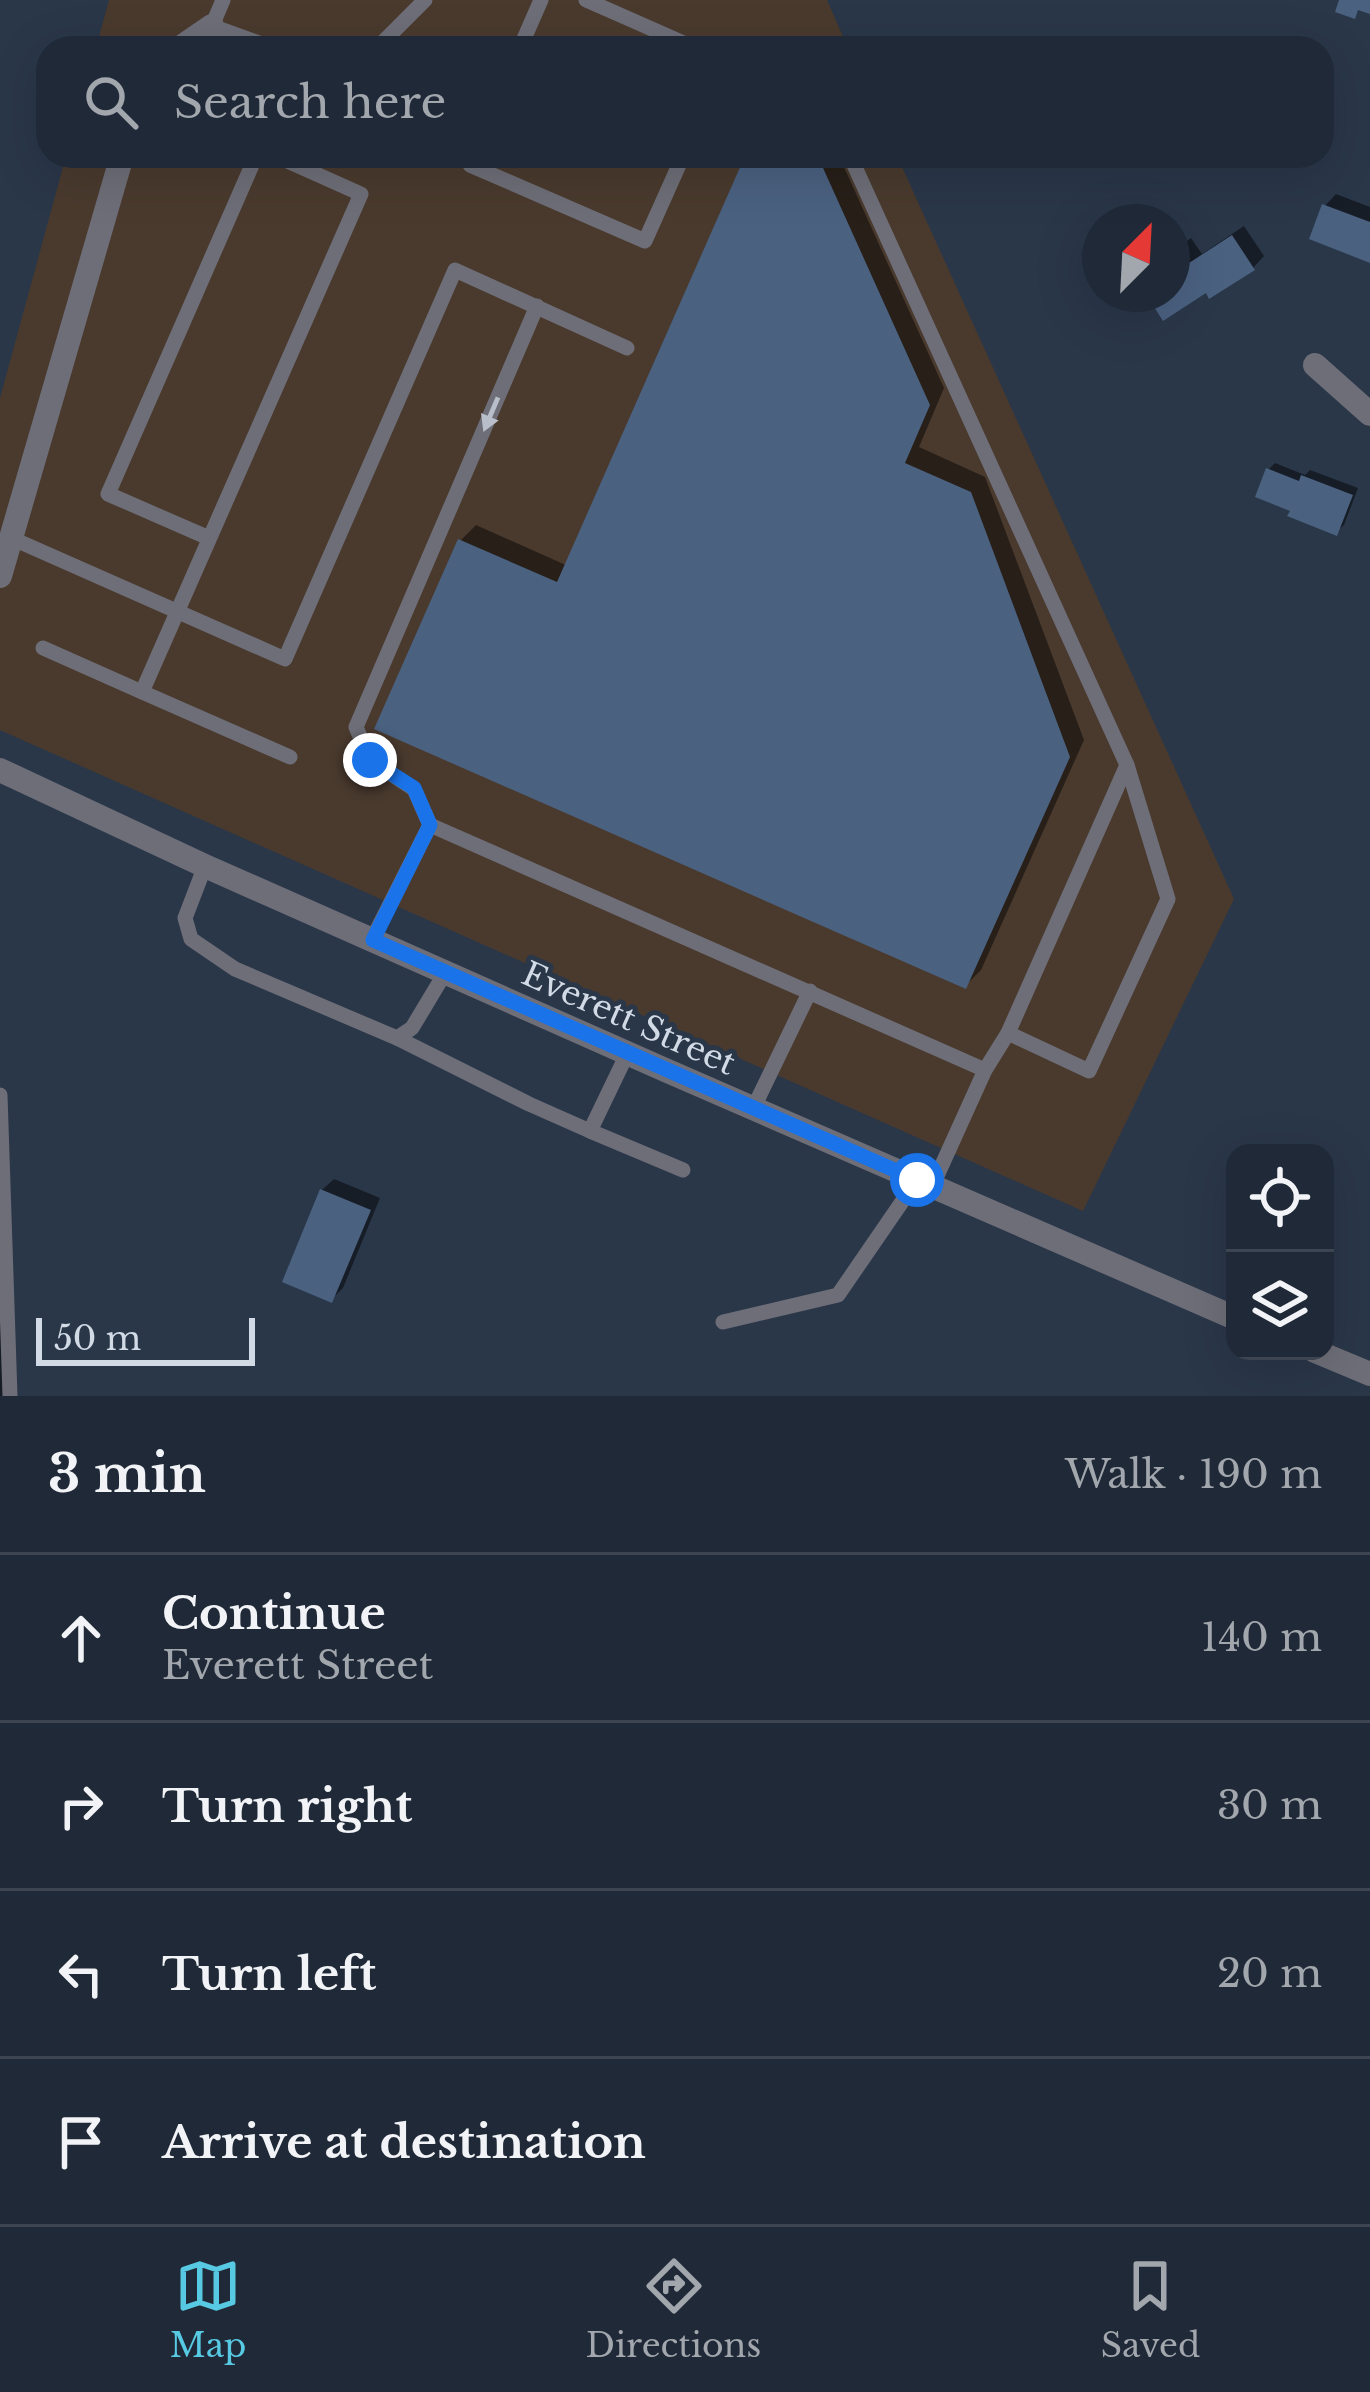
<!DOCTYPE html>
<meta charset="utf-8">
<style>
body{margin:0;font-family:"Libre Baskerville",serif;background:#2d3542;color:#f1f3f6}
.controls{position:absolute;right:36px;bottom:36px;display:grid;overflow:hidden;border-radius:24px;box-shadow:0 12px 48px #0002}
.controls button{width:108px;height:108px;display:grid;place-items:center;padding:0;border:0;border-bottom:3px solid #3d4552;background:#202937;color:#f1f3f6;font:60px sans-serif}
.compass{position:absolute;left:1082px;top:204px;width:108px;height:108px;border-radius:50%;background:#202937;box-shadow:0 12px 48px #0002;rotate:24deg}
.scale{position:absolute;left:36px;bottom:30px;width:219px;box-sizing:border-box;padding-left:12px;border:6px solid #d2dae6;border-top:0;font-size:33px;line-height:42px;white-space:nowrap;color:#d2dae6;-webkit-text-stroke:9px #2a3749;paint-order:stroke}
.stop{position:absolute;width:36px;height:36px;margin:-27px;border:9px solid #1a73e8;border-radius:50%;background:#fff}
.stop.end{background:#1a73e8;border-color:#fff;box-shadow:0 3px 12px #0008}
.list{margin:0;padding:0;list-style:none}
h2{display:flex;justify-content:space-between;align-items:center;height:156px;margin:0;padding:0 48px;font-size:51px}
h2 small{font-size:39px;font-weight:400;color:#a2a6ad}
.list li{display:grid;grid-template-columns:78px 1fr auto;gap:36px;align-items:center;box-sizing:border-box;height:168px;padding:0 48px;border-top:3px solid #3d4552}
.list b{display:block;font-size:45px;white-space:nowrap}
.list p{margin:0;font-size:39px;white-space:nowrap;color:#a2a6ad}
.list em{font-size:39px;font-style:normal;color:#a2a6ad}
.icon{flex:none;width:66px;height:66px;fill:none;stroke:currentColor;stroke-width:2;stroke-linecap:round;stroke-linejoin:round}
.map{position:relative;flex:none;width:1370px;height:1396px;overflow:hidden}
.search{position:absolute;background:#202937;box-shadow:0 12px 48px #0002;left:36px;right:36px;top:36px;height:132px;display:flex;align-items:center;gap:30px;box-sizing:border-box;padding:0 42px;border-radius:36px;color:#a2a6ad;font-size:45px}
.sheet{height:828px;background:#202937}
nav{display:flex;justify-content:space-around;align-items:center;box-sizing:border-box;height:168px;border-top:3px solid #3d4552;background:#202937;font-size:33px;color:#a2a6ad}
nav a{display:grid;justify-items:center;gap:6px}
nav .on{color:#57c9e2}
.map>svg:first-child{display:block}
</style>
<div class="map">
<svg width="1370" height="1396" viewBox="0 0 1370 1396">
<rect width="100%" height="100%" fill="#2a3749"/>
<g fill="#4a3a2e">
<path d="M109 0H827L848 48H96Z"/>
<path d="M66 156H897L1234 899 1083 1211 0 730V398Z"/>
</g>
<g fill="#0007">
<path d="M748 156H839L944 388 919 447 985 477 1084 740 981 970 966 985 461 540 476 525 568 566Z"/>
<path d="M1336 194 1370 207V260L1325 206Z"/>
<path d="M1244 226 1264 256 1253 268 1207 289 1164 317 1150 294H1172V252L1191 238 1202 254Z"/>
<path d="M1275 463 1305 475 1310 470 1358 488 1344 525 1336 532 1268 470Z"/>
<path d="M334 1179 380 1198 343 1288 332 1299 322 1190Z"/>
<path d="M0 1254 7 1396H0Z"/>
</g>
<g fill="#4a6180">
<path d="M1339 0H1370V14L1358 10 1355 19 1335 12Z"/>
<path d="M745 156H813L819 159 930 405 905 463 971 492 1070 757 966 989 374 729 458 539 557 582Z"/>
<path d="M1322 204 1370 222V263L1309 239Z"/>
<path d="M1232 235 1255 270 1209 299 1206 293 1163 321 1146 294H1172V251L1179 247 1189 263Z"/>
<path d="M1266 468 1299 481 1301 475 1353 495 1337 536 1287 516 1290 511 1255 497Z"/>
<path d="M320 1189 371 1210 332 1303 282 1282Z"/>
</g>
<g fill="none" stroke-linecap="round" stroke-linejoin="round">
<g stroke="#6e6e78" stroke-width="15">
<path d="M223 0 212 26 273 48"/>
<path d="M586 0 695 48"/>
<path d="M377 48 425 0"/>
<path d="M520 48 541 0"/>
<path d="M276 156 361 194 142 692 290 757"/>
<path d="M473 156 470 165 645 241 683 156"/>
<path d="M850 156 1127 765 1008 1033 985 1070 932 1187"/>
<path d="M537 306 356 727 370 760 414 789 430 825 985 1070"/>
<path d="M11 538 285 659 455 270 627 348"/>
<path d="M209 538 108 494 256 156"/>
<path d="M43 648 142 692"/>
<path d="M205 866 185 918 191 939 235 969 397 1038 412 1028 445 973"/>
<path d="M372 940 430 825"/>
<path d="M1008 1033 1089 1071 1168 899 1127 765"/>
<path d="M397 1038 529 1104 590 1131 627 1054"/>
<path d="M0 1095 10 1396"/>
<path d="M753 1109 810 991"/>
<path d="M590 1131 683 1170"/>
<path d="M723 1322 838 1295 917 1180"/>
</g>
<g stroke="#6e6e78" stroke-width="24">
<path d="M180 48 212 26"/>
<path d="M1315 365 1370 414"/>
<path d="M0 576 122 156"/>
</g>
<g stroke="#6e6e78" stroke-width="24">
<path d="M0 770 205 866 663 1069 1235 1318"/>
<path d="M1315 1351 1370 1374"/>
</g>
</g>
<defs><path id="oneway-solid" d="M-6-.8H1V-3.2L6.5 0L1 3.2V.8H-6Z" transform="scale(3)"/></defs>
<use fill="#b9bfca" href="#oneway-solid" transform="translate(491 414) rotate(113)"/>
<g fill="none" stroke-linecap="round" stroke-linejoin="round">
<path stroke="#1a73e8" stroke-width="15" d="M370 760 414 788 430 825 373 940 917 1180"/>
</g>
<g text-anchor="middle" stroke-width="10" stroke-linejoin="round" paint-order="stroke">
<g font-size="33" fill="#d2dae6" stroke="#2a3749">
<text transform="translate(629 1018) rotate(24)" y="12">Everett Street</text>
</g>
</g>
</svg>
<div class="controls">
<button><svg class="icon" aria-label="locate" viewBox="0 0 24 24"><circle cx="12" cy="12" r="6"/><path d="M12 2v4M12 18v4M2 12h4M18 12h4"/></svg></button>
<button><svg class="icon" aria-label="layers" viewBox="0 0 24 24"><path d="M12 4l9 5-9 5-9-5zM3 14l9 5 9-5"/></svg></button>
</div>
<svg class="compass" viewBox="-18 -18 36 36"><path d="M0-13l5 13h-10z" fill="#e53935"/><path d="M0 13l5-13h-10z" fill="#a2a6ad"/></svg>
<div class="scale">50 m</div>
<div class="stop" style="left:917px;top:1180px"></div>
<div class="stop end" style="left:370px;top:760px"></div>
<div class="search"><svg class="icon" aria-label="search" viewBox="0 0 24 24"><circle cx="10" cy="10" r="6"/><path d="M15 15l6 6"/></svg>Search here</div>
</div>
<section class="sheet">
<h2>3 min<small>Walk · 190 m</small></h2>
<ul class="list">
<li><svg class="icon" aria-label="ahead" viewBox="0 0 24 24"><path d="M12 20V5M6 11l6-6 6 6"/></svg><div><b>Continue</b><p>Everett Street</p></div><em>140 m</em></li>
<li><svg class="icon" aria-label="right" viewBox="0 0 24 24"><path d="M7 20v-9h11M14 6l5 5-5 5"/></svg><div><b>Turn right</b></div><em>30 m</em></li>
<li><svg class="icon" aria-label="left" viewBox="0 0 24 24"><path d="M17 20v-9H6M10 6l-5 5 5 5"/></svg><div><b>Turn left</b></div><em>20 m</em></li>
<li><svg class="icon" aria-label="arrive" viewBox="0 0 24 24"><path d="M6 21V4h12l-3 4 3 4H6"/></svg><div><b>Arrive at destination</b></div></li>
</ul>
</section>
<nav>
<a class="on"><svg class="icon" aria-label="map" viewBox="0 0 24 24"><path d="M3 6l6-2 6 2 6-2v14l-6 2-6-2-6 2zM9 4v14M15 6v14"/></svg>Map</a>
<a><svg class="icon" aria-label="directions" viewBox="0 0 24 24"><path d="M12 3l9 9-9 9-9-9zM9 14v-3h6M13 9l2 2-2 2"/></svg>Directions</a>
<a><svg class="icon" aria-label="saved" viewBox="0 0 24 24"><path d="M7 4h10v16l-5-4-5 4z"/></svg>Saved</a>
</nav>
